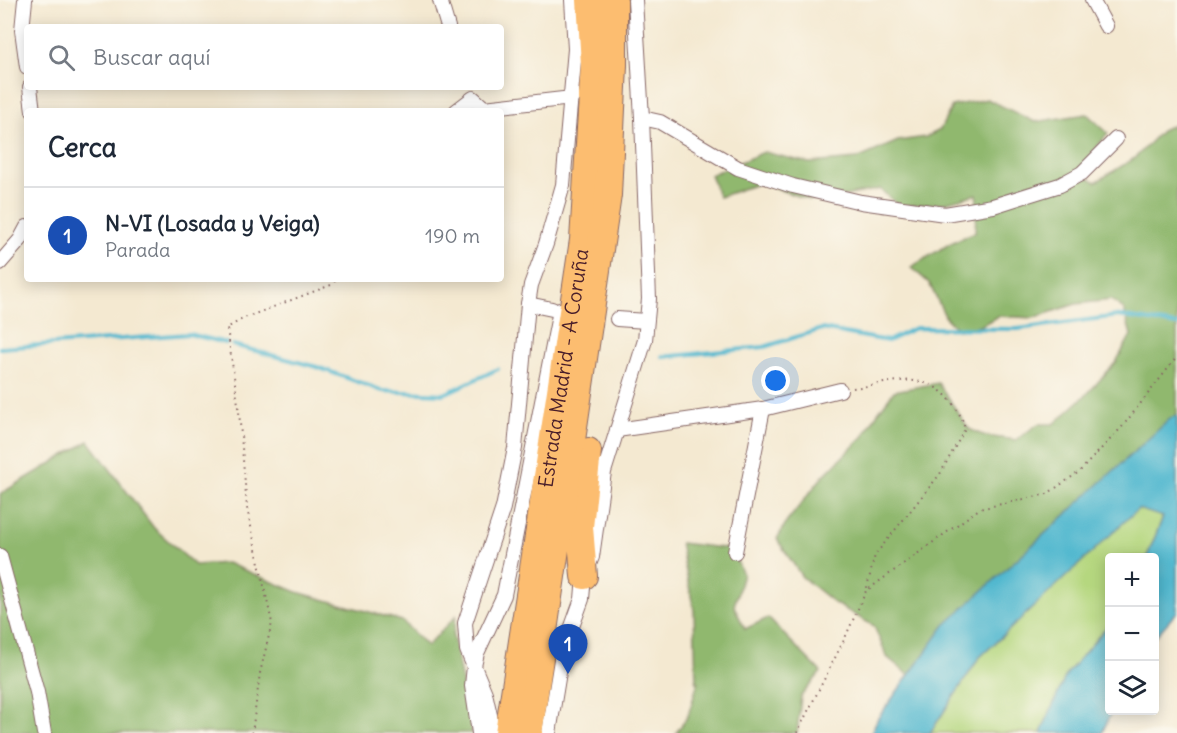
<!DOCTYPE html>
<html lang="es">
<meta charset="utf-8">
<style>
body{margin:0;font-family:Delius,sans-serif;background:#f6f6f7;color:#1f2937}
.controls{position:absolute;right:18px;bottom:18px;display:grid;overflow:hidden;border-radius:6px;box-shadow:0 3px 15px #0003}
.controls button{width:54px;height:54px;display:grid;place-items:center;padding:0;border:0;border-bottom:2px solid #e0e1e3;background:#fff;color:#1f2937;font:30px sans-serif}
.you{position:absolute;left:776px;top:381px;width:21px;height:21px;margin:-15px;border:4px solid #fff;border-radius:50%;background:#1a73e8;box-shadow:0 0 0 9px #1a73e833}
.badge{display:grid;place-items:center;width:39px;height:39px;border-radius:50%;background:#b5179e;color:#fff;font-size:20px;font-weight:700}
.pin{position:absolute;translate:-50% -50px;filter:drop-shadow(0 2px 3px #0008)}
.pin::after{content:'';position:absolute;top:32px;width:21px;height:18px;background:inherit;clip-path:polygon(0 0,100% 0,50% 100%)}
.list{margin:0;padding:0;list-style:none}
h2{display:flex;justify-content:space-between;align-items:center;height:78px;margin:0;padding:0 24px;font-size:26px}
h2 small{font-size:20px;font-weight:400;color:#747a83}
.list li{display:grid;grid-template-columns:39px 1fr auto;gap:18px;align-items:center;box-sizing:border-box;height:96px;padding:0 24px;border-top:2px solid #e0e1e3}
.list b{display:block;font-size:22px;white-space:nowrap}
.list p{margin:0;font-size:20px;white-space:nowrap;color:#747a83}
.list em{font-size:20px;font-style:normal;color:#747a83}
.icon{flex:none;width:33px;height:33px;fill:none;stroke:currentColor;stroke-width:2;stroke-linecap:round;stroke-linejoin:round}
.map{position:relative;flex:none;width:1177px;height:733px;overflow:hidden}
.search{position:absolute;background:#fff;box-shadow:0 3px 15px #0003;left:24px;top:24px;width:480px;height:66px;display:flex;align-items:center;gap:15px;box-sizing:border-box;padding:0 21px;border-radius:6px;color:#747a83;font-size:22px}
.panel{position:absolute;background:#fff;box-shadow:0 3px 15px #0003;left:24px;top:108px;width:480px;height:174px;border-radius:6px}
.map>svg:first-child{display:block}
</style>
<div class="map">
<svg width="1177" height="733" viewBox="0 0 1177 733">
<rect width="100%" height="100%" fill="#fbf7ec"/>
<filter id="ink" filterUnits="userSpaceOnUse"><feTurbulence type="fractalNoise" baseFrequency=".0167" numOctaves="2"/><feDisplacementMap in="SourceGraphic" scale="12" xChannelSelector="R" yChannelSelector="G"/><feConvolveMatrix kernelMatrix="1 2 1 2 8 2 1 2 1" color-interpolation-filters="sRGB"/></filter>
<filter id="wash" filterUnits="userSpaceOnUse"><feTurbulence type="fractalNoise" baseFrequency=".008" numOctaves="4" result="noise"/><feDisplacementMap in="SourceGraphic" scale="24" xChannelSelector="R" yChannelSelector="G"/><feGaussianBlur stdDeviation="1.35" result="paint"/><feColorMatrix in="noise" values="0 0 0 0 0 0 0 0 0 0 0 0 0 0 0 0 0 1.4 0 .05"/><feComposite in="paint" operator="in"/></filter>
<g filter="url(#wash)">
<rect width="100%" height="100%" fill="#f4e9d1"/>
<path fill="#b5d77f" stroke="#807b55" stroke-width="1.5" d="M1138 508 1163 517 1147 557 1110 558 1109 624 1066 675 1041 733H930L979 658Z"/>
<g fill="#90b86e" stroke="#6d6c4c" stroke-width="1.5">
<path d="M987 99 1035 122 1087 114 1108 133 1078 172 1096 182 1135 158 1163 129 1177 124V430L920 661 909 675 887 657 874 626 834 603 802 577 777 539 786 523 823 476 863 437 877 414 894 391 938 383 969 429 985 436 1016 440 1038 424H1054L1089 392 1116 362 1131 335 1124 309 1111 300 1076 304 1033 318 998 316 980 326 958 330 946 318 929 283 911 267 951 243 975 232 977 194 944 203 899 206 880 189 844 196 809 200 760 183 719 197 710 175 764 152 809 163 857 159 898 141 926 137 940 130 952 106Z"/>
<path d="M89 441 154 528 195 565 227 563 297 592 402 621 427 646 456 616 453 636 472 733H0V494Z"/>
<path d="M680 543 731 549 743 574 734 606 745 629 768 618 821 672 801 696 797 733H676L688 716 698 682H696L694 610Z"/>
</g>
<g fill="#51b8cf" stroke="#4e6c7d" stroke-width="1.5">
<path d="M1177 415V612L1155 637 1154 558 1147 557 1163 517 1138 509 979 658 930 733H871L878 718 945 625 1171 418Z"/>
<path d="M1109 624 1110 710 1112 711 1102 733H1041L1066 675Z"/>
</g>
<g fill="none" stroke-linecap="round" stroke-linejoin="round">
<g stroke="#51b8cf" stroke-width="4">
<path d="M233 345 317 367 383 391 444 394 498 369"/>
<path d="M0 348 189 334 226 343"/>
<path d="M662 357 764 347 822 329 888 341 915 328 1018 329 1118 316 1177 325"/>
</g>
</g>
</g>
<g filter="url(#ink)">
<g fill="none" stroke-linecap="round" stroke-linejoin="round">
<defs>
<g id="street">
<path d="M25 0 22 30 27 67"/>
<path d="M440 0 448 27"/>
<path d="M1092 0 1106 26"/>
<path d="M30 87 33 111"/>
<path d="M456 111 473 98 484 108 572 98"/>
<path d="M642 118 660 122 738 168 793 186 861 202 945 214 993 206 1060 185 1082 173 1116 139"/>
<path d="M0 263 20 240 27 227"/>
<path d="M528 304 552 309"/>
<path d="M617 319 646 321"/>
<path d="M617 430 763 409 840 390"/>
<path d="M735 552 763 409"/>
<path d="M0 556 37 692 44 733"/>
<path d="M479 733 472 686 474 666 477 653 504 595 560 310"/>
<path d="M490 733V715L485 693 467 650 465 623 503 508 515 448 528 304 531 285 546 244 563 185 575 49 572 0"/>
<path d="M549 733 562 654 582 599 584 576 592 557 604 472 645 340 649 299 642 118 635 0"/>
</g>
<g id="highway">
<path d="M584 576 580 527 588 451"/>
<path id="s1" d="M508 733 583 240 594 64 590 0"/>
<path d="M529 733 608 195 614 65V0"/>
</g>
</defs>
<use href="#street" stroke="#866665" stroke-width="16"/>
<use href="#highway" stroke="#866665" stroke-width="28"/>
<g stroke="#866665" stroke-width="2" stroke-dasharray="1.5 4.5" stroke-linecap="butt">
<path d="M853 388C891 384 926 367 953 404 959 413 963 419 965 429L940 474 875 555 866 591"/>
<path d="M252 733 260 673 272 623 247 508 239 411 227 328 244 318 331 285 337 279"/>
<path d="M797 733 845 638 866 591 979 509 1047 494 1079 472 1122 427 1177 357"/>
</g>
<use href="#street" stroke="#fff" stroke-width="14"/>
<use href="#highway" stroke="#fcbd6f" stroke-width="26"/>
</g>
</g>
<g text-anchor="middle" stroke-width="4.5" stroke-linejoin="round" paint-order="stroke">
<g font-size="20" fill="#4a1f2b" stroke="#fbf7ec">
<text dy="7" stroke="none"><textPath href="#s1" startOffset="369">Estrada Madrid - A Coruña</textPath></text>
</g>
</g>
</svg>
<div class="controls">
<button>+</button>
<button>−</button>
<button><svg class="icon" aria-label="layers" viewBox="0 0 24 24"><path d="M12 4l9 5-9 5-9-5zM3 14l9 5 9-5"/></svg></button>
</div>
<div class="you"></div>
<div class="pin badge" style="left:568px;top:674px;background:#1a4fb4">1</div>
<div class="search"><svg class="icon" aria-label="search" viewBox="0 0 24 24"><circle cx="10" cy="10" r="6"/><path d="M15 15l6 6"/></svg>Buscar aquí</div>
<section class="panel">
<h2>Cerca<small></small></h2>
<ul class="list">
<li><span class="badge" style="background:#1a4fb4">1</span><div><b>N-VI (Losada y Veiga)</b><p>Parada</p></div><em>190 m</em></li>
</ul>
</section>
</div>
